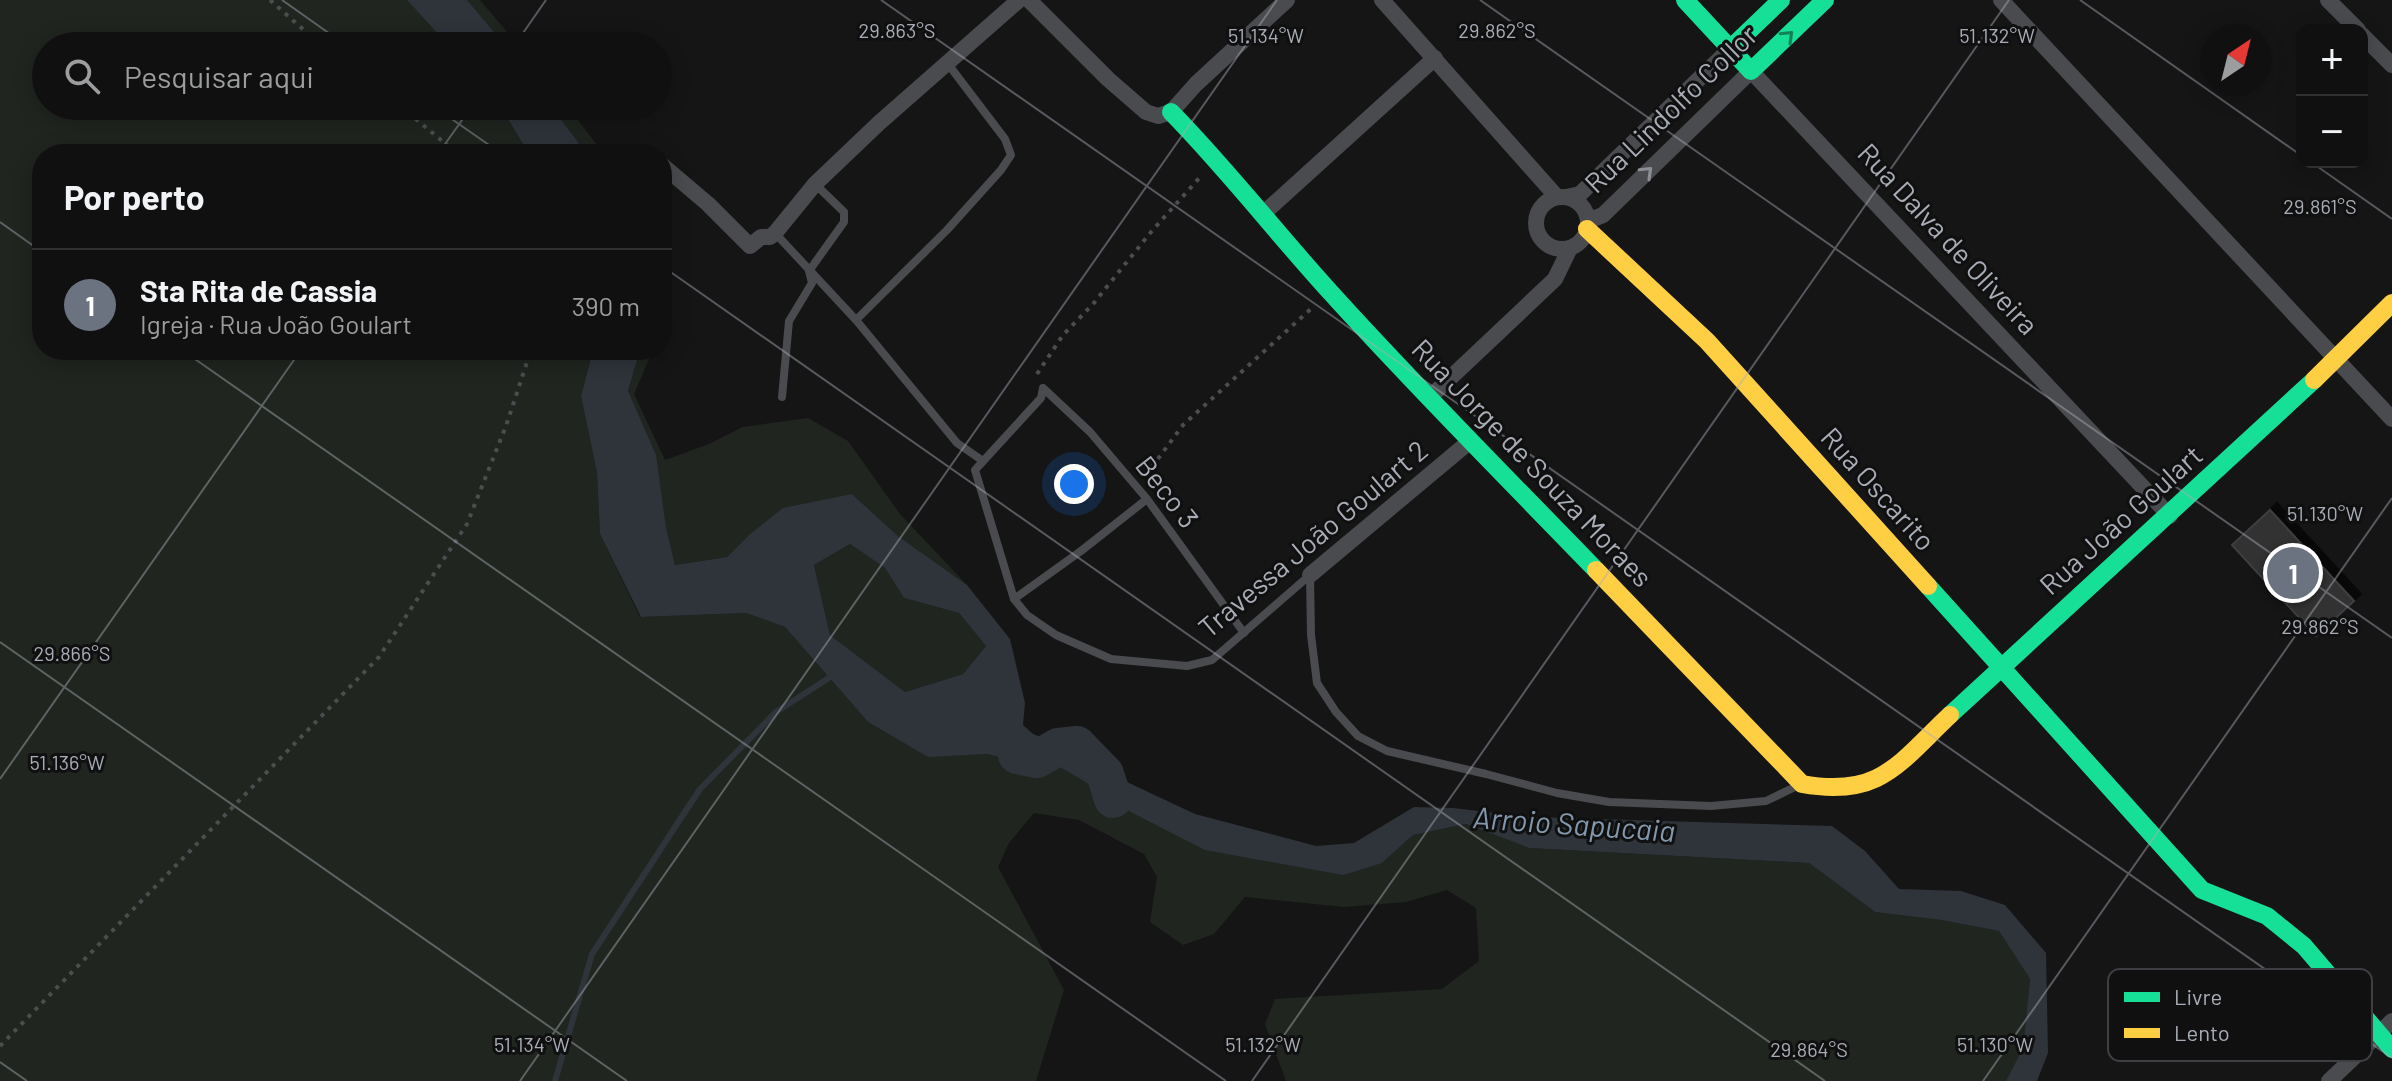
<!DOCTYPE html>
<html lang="pt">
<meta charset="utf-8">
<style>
body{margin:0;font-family:Barlow,sans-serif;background:#1e1e1e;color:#f1f3f6}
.controls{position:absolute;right:24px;top:24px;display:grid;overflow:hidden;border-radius:16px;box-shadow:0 4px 20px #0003}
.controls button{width:72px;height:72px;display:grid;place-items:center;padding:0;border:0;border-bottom:2px solid #303030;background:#101010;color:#f1f3f6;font:40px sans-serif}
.compass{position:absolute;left:2200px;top:24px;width:72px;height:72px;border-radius:50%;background:#101010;box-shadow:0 4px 20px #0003;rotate:35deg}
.you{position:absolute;left:1074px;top:484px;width:28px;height:28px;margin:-20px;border:6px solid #fff;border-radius:50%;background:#1a73e8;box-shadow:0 0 0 12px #1a73e833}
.badge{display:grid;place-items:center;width:52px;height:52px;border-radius:50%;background:#75777d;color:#fff;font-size:26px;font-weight:700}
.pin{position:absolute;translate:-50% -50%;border:4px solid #fff;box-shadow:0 2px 8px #0006}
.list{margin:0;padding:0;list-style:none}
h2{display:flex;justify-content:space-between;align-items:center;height:104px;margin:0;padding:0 32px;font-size:34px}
h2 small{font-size:26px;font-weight:400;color:#9c9d9f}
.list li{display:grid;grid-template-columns:52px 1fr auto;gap:24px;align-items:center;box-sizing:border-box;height:112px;padding:0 32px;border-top:2px solid #303030}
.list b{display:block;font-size:30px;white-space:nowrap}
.list p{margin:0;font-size:26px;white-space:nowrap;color:#9c9d9f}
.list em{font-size:26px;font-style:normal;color:#9c9d9f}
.icon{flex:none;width:44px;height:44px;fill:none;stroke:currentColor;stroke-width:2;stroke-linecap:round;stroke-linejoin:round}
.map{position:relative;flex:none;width:2392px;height:1081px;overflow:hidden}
.search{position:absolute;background:#101010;box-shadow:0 4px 20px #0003;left:32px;top:32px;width:640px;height:88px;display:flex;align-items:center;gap:20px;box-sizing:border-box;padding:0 28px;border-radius:44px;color:#9c9d9f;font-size:30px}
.panel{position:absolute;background:#101010;box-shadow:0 4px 20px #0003;left:32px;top:144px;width:640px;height:216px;border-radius:32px}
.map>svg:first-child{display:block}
</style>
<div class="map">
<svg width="2392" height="1081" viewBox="0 0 2392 1081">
<defs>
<filter id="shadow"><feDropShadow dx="7" dy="-7" stdDeviation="0" flood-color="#0009"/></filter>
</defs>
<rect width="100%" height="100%" fill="#151516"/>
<g fill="#202520">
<path d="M0 0H407L449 46H46V106H500L529 154H42V350H593L581 396 597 473 600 534 640 617 746 613 785 627 868 722 927 756 987 754 1023 763 1058 766 1094 787 1115 804 1382 863 1413 835 1466 824 1529 848 1809 863 1875 912 1941 920 1999 931 2030 979 2023 1049 2006 1081H1286L1265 1024 1275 999 1442 989 1479 961 1476 908 1447 890 1406 902 1344 907 1245 897 1214 934 1183 945 1150 922 1157 877 1144 854 1079 820 1034 813 1009 843 998 867 1064 990 1036 1081H0Z"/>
<path d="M467 0H480L519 46H506Z"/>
<path d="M551 106H567L604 154H587Z"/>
<path d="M640 350H653L634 394 665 460 709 444 743 427 808 418 848 441 900 514 967 585 898 536 852 494 749 535 727 557 675 565 628 391Z"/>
<path d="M850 544 885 568 904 598 959 613 986 646 963 674 905 692 830 635 814 565Z"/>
</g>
<g fill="#2e343a" fill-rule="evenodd">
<path d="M407 0H467L506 46H449Z"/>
<path d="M500 106H551L587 154H529Z"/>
<path d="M593 350H640L628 391 656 455 666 528 675 565 727 557 749 535 783 508 852 494 898 536 967 585 1010 639 1025 703 1023 725 1033 734 1106 763 1127 782 1195 814 1316 846 1354 843 1414 807 1453 808 1530 817 1832 826 1865 851 1899 889 1961 891 2005 905 2046 953 2048 1053 2037 1081H2006L2023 1048 2030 979 1999 931 1941 920 1875 912 1809 863 1529 848 1466 824 1413 835 1382 863 1343 875 1205 850 1115 804 1094 787 1058 766 1023 763 987 754 928 757 868 722 785 627 746 613 641 617 600 534 597 473 581 396ZM850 544 885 568 904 598 959 613 986 646 963 674 905 692 830 635 814 565Z"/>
</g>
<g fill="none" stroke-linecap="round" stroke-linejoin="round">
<path stroke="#2e343a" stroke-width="6" d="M555 1081 592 954 700 789 776 712 835 674"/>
<path stroke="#2e343a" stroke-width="38" d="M1017 755 1037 759 1058 747 1077 745 1105 774 1113 799"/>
</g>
<path fill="#303031" stroke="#3e3f42" stroke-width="2" filter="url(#shadow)" d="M2270 510 2354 601 2316 636 2232 545Z"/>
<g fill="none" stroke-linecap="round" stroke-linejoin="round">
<g stroke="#4b4d4f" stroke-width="4" stroke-dasharray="4 6" stroke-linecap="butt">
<path d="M270 0 322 46"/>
<path d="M400 106 458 154"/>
<path d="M1037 374 1063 335 1093 304 1151 232 1202 175"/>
<path d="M1146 475 1183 425 1314 306"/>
<path d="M0 1046 379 657 467 524 506 426 531 350"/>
</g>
<g stroke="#4a4b4e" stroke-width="8">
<path d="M775 233 856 320 957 443 983 461"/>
<path d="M856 320 947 230 1001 170 1011 155 1005 139 948 64"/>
<path d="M782 397 789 321 812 283 809 271 844 222V212L815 184"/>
<path d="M1147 499 1081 551 1014 599 975 470 1041 398 1043 388 1090 432 1147 499 1244 633"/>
<path d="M1310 575 1311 635 1317 683 1336 712 1358 736 1387 751 1486 774 1557 793 1609 802 1711 806 1766 801 1797 786"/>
<path d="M1014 599 1027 615 1056 635 1111 659 1187 666 1212 660 1310 575"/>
</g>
<g stroke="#4a4b4e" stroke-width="16">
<path d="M1029 0 1108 79 1146 112 1158 116 1171 112 1196 84 1287 0"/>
<path d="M1382 0 1557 197"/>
<path d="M2001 0 2392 419"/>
<path d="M2328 0 2358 30"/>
<path d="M2362 35 2392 65"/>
<path d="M662 165 708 204 750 246 761 237H770L775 233 815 184 879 123 1019 0"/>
<path d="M1566 197 1580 194 1731 48"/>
<circle cx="1562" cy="223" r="26"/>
<path d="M1265 212 1435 58"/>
<path d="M1588 221 1603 215 1751 71 2170 516"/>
<path d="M1429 398 1555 279 1570 248"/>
<path d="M1310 575 1469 442"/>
<path d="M2329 1081 2392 1021"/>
</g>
<g stroke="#16e098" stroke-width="18">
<path d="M1685 0 1751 71 1825 0"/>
<path d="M1731 48 1781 0"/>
<path d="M1171 112C1228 170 1277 234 1332 294 1417 388 1507 478 1596 570"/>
<path d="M1928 586 2202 890 2267 916 2304 946 2392 1049"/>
<path d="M1950 715 2314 380"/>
</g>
<g stroke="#ffcf43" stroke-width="18">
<path d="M1587 229 1707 341 1928 586"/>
<path d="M2314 380 2392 303"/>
<path d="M1596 570 1802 784C1880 798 1898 764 1950 715"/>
</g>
</g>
<defs><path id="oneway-chevron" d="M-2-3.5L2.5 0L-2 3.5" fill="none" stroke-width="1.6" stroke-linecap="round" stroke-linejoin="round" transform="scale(2)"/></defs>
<use stroke="#13825b" href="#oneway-chevron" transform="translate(1788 36) rotate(-44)"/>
<use stroke="#8c8f96" href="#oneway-chevron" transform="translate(1647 172) rotate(-44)"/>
<path fill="none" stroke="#a8acb5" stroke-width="2" stroke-opacity="0.45" d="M282 0 347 46M881 0 2392 1058M1480 0 2392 638M2080 0 2302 156M514 46 546 0M433 106 502 154M438 154 472 106M2311 162 2392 219M0 222 42 252M662 266 1825 1081M182 350 1226 1081M0 642 627 1081M0 779 301 350M0 1062 27 1081M520 1081 1277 0M1252 1081 2009 0M1983 1081 2392 498"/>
<g text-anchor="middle" stroke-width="6" stroke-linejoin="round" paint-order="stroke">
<g font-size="28" fill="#a8acb5" stroke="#101011">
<text transform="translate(1671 109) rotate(-44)" y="10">Rua Lindolfo Collor</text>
<text transform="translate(1948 239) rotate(47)" y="10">Rua Dalva de Oliveira</text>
<text transform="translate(1532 463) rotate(46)" y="10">Rua Jorge de Souza Moraes</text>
<text transform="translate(1878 489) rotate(48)" y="10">Rua Oscarito</text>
<text transform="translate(1167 492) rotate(52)" y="10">Beco 3</text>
<text transform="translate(2121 520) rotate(-42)" y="10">Rua João Goulart</text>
<text transform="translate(1313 539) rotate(-40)" y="10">Travessa João Goulart 2</text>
</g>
<g font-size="30" font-style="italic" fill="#8398ac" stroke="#101011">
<text transform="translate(1574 825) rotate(4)" y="10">Arroio Sapucaia</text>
</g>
</g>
<rect x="2108" y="969" width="264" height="92" rx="12" fill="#101011" stroke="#3e3f42" stroke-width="2"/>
<rect x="2124" y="992" width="36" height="10" fill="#16e098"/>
<rect x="2124" y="1028" width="36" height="10" fill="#ffcf43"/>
<g font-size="22" fill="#a8acb5">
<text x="2174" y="1005">Livre</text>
<text x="2174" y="1041">Lento</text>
</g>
<g font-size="20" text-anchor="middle" fill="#a8acb5" stroke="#101011" stroke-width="6" stroke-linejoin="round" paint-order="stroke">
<text x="897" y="38">29.863°S</text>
<text x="1497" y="38">29.862°S</text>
<text x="1997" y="43">51.132°W</text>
<text x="1266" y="43">51.134°W</text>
<text x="2320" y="214">29.861°S</text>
<text x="2325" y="521">51.130°W</text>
<text x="2320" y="634">29.862°S</text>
<text x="72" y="661">29.866°S</text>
<text x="67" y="770">51.136°W</text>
<text x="532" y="1052">51.134°W</text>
<text x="1263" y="1052">51.132°W</text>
<text x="1995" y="1052">51.130°W</text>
<text x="1809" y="1057">29.864°S</text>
</g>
</svg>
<div class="controls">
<button>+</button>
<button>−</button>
</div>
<svg class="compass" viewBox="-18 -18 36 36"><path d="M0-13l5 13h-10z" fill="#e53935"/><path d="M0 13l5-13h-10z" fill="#9c9d9f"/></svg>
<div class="you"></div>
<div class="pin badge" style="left:2293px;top:573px;background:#6b7280">1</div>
<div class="search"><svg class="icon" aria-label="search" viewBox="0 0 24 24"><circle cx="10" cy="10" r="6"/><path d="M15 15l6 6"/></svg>Pesquisar aqui</div>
<section class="panel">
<h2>Por perto<small></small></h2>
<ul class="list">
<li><span class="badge" style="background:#6b7280">1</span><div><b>Sta Rita de Cassia</b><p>Igreja · Rua João Goulart</p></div><em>390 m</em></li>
</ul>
</section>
</div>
